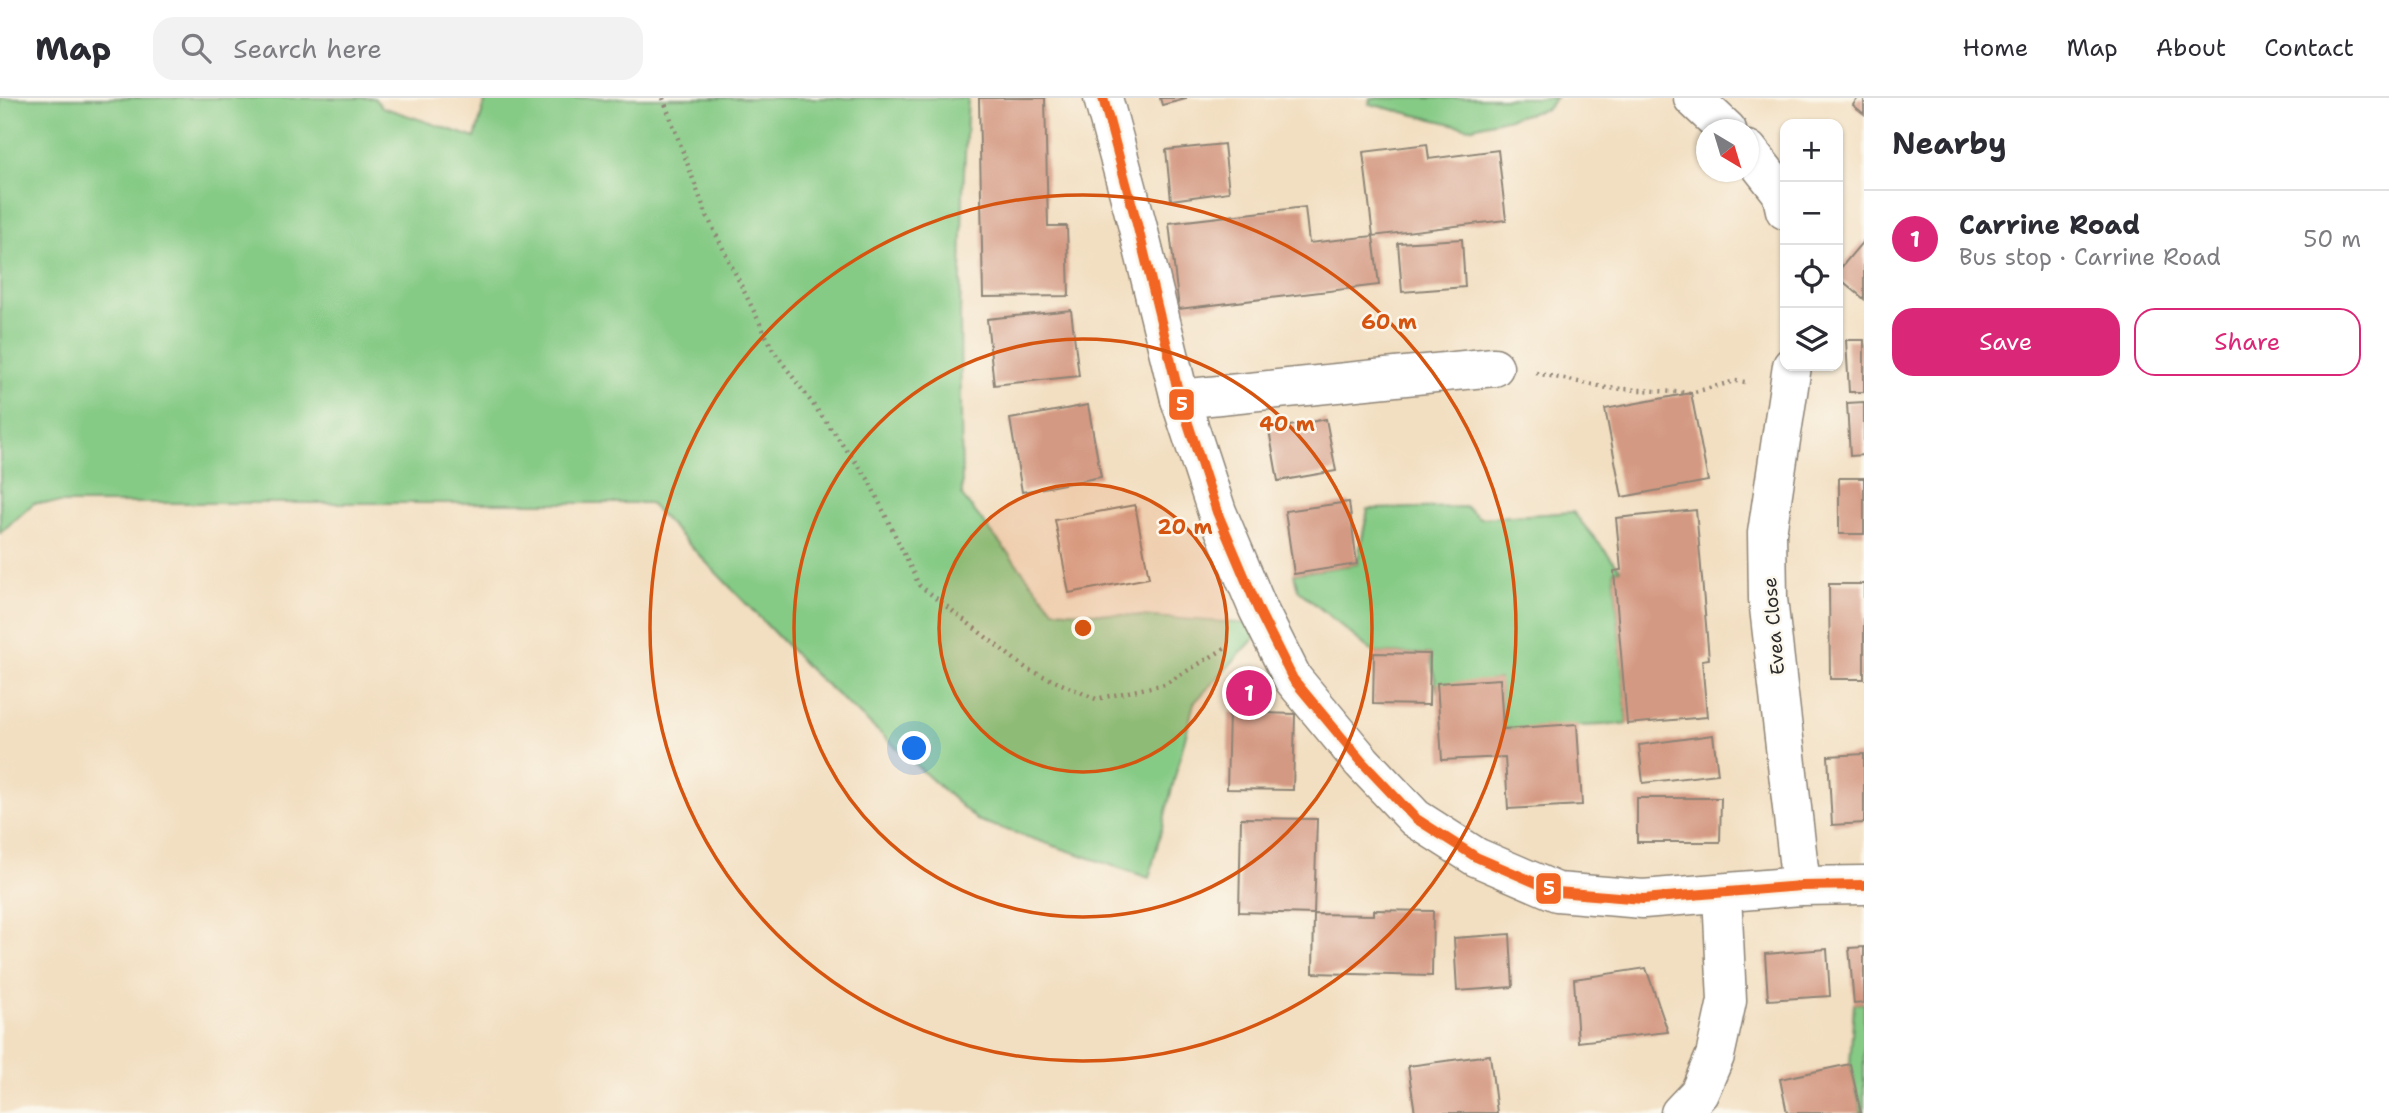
<!DOCTYPE html>
<meta charset="utf-8">
<style>
body{margin:0;font-family:"Shantell Sans",sans-serif;background:#f2f2f3;color:#2b2b33}
.controls{position:absolute;right:21px;top:21px;display:grid;overflow:hidden;border-radius:14px;box-shadow:0 2px 5px #0004}
.controls button{width:63px;height:63px;display:grid;place-items:center;padding:0;border:0;border-bottom:2px solid #e1e1e2;background:#fff;color:#2b2b33;font:35px sans-serif}
.compass{position:absolute;left:1696px;top:21px;width:63px;height:63px;border-radius:50%;background:#fff;box-shadow:0 2px 5px #0004;rotate:142deg}
.you{position:absolute;left:915px;top:651px;width:24px;height:24px;margin:-18px;border:5px solid #fff;border-radius:50%;background:#1a73e8;box-shadow:0 0 0 10px #1a73e833}
.badge{display:grid;place-items:center;width:46px;height:46px;border-radius:50%;background:#db2777;color:#fff;font-size:23px;font-weight:700}
.pin{position:absolute;translate:-50% -50%;border:4px solid #fff;box-shadow:0 2px 7px #0006}
.list{margin:0;padding:0;list-style:none}
h2{display:flex;justify-content:space-between;align-items:center;height:91px;margin:0;padding:0 28px;font-size:30px}
h2 small{font-size:23px;font-weight:400;color:#7c7c81}
.list li{display:grid;grid-template-columns:46px 1fr auto;gap:21px;align-items:center;box-sizing:border-box;height:98px;padding:0 28px;border-top:2px solid #e1e1e2}
.list b{display:block;font-size:26px;white-space:nowrap}
.list p{margin:0;font-size:23px;white-space:nowrap;color:#7c7c81}
.list em{font-size:23px;font-style:normal;color:#7c7c81}
.actions{display:flex;gap:14px;padding:21px 28px}
.actions a{flex:1;padding:16px 0;border:2px solid #db2777;border-radius:21px;text-align:center;font-size:24px;color:#db2777}
.actions .main{background:#db2777;color:#fff}
.icon{flex:none;width:38px;height:38px;fill:none;stroke:currentColor;stroke-width:2;stroke-linecap:round;stroke-linejoin:round}
.map{position:relative;flex:none;width:1864px;height:1015px;overflow:hidden}
header{display:flex;align-items:center;gap:42px;box-sizing:border-box;height:98px;padding:0 35px;background:#fff;border-bottom:2px solid #e1e1e2}
header strong{font-size:33px}
nav{display:flex;gap:38px;margin-inline-start:auto;font-size:24px}
.search{width:490px;height:63px;background:#f2f2f3;display:flex;align-items:center;gap:18px;box-sizing:border-box;padding:0 24px;border-radius:21px;color:#7c7c81;font-size:26px}
main{display:flex}
aside{flex:1;background:#fff}
.map>svg:first-child{display:block}
</style>
<header>
<strong>Map</strong>
<div class="search"><svg class="icon" aria-label="search" viewBox="0 0 24 24"><circle cx="10" cy="10" r="6"/><path d="M15 15l6 6"/></svg>Search here</div>
<nav><a>Home</a><a>Map</a><a>About</a><a>Contact</a></nav>
</header>
<main>
<div class="map">
<svg width="1864" height="1015" viewBox="0 0 1864 1015">
<rect width="100%" height="100%" fill="#fbf7ec"/>
<filter id="ink" filterUnits="userSpaceOnUse"><feTurbulence type="fractalNoise" baseFrequency=".0143" numOctaves="2"/><feDisplacementMap in="SourceGraphic" scale="14" xChannelSelector="R" yChannelSelector="G"/><feConvolveMatrix kernelMatrix="1 2 1 2 8 2 1 2 1" color-interpolation-filters="sRGB"/></filter>
<filter id="wash" filterUnits="userSpaceOnUse"><feTurbulence type="fractalNoise" baseFrequency=".00686" numOctaves="4" result="noise"/><feDisplacementMap in="SourceGraphic" scale="28" xChannelSelector="R" yChannelSelector="G"/><feGaussianBlur stdDeviation="1.57" result="paint"/><feColorMatrix in="noise" values="0 0 0 0 0 0 0 0 0 0 0 0 0 0 0 0 0 1.4 0 .05"/><feComposite in="paint" operator="in"/></filter>
<g filter="url(#wash)">
<rect width="100%" height="100%" fill="#f2dec0"/>
<g fill="#85ca85" stroke="#587a58" stroke-width="2">
<path d="M0 0H374L382 9 475 40 486 0H968L963 94 960 221 962 398 1054 512 1267 527 1194 605 1149 780 977 722 813 575 649 405H34L0 435Z"/>
<path d="M1370 0H1556L1547 11 1469 30 1369 6Z"/>
<path d="M1466 409 1480 420 1573 414 1621 472 1614 473 1627 626 1503 631 1499 581 1437 593 1430 556 1374 555 1298 492 1294 476 1357 466 1368 411Z"/>
<path d="M1864 905V1015H1861L1850 966 1854 906Z"/>
</g>
<g id="blocks">
<g fill="#d49982">
<path d="M979 0H1045L1048 128H1067L1069 198 983 199Z"/>
<path d="M1160 0H1186V1L1162 7Z"/>
<path d="M1858 0H1864V16L1853 7Z"/>
<path d="M1224 46 1229 94 1171 102 1166 52Z"/>
<path d="M1427 46 1429 61 1498 52 1506 122 1373 138 1363 54Z"/>
<path d="M1305 109 1309 145 1373 138 1379 187 1179 211 1169 125Z"/>
<path d="M1462 141 1465 189 1402 194 1398 145Z"/>
<path d="M1864 142V201L1838 179V173Z"/>
<path d="M1071 212 1079 278 994 287 987 221Z"/>
<path d="M1846 242H1864V294H1849Z"/>
<path d="M1691 295 1708 383 1622 399 1605 311Z"/>
<path d="M1864 304V357L1850 358 1847 305Z"/>
<path d="M1088 307 1101 379 1022 394 1010 321Z"/>
<path d="M1326 321 1336 373 1278 383 1269 332Z"/>
<rect x="1839" y="380" width="25" height="56"/>
<path d="M1349 404 1357 466 1294 476 1285 413Z"/>
<path d="M1135 407 1149 480 1069 495 1055 422Z"/>
<path d="M1696 412 1709 561 1702 562 1707 619 1627 626 1614 473 1621 472 1616 420Z"/>
<path d="M1829 486H1864V581H1830Z"/>
<path d="M1374 555 1430 556 1429 607 1373 606Z"/>
<path d="M1500 581 1503 631 1577 626 1582 707 1508 711 1505 659 1442 662 1437 585Z"/>
<path d="M1229 614 1295 616 1293 692 1227 691Z"/>
<path d="M1713 637 1718 676 1643 685 1639 647Z"/>
<path d="M1864 656V725L1832 727 1828 658Z"/>
<path d="M1637 700H1721L1720 744H1637Z"/>
<path d="M1241 720 1317 721 1314 816 1239 814Z"/>
<path d="M1374 812 1433 813 1432 878 1313 875 1314 816 1374 817Z"/>
<path d="M1510 836 1513 889 1457 893 1454 840Z"/>
<path d="M1864 849V905L1854 906 1849 850Z"/>
<path d="M1827 851 1830 898 1768 902 1765 856Z"/>
<path d="M1646 870 1668 934 1578 944 1574 881Z"/>
<path d="M1490 957 1497 1015H1415L1408 968Z"/>
<path d="M1850 966 1861 1015H1787L1780 981Z"/>
</g>
</g>
</g>
<g filter="url(#ink)">
<use href="#blocks" fill-opacity="0" stroke="#8e8476" stroke-width="2"/>
<g fill="none" stroke-linecap="round" stroke-linejoin="round">
<defs>
<g id="street">
<path d="M1103 0 1137 126 1180 301 1217 414 1258 511 1293 581 1362 664 1415 720 1476 759 1557 794 1643 801 1801 788 1864 787"/>
<path d="M1693 0 1727 32"/>
<path d="M1748 52 1781 94 1785 112"/>
<path d="M1792 268 1767 435 1768 501 1801 788"/>
<path d="M1180 301 1494 269"/>
<path d="M1680 1015 1699 995 1715 958 1727 903 1722 796"/>
</g>
</defs>
<use href="#street" stroke="#8e8476" stroke-width="41"/>
<g stroke="#8e8476" stroke-width="4.5" stroke-dasharray="2 5" stroke-linecap="butt">
<path d="M663 0 706 116 773 252 868 381 919 487 1027 571 1096 601 1165 586 1229 548"/>
<path d="M1536 275 1607 290 1691 295 1735 283 1745 284"/>
</g>
<use href="#street" stroke="#fff" stroke-width="38"/>
<defs>
<path id="bus-1" d="M1103 0 1137 126 1180 301 1217 414 1258 511 1293 581 1362 664 1415 720 1476 759 1557 794 1643 801 1801 788 1864 787"/>
</defs>
<use href="#bus-1" stroke="#fbf7ec" stroke-width="16"/>
<use href="#bus-1" stroke="#f26522" stroke-width="10"/>
</g>
</g>
<circle cx="1083" cy="530" r="144" fill="#d5540f" fill-opacity=".12"/>
<g fill="none" stroke="#d5540f" stroke-width="3.5">
<circle cx="1083" cy="530" r="144"/>
<circle cx="1083" cy="530" r="289"/>
<circle cx="1083" cy="530" r="433"/>
</g>
<g text-anchor="middle" stroke-width="5" stroke-linejoin="round" paint-order="stroke">
<g font-size="19" fill="#2b2b2b" stroke="#fbf7ec">
<text transform="translate(1773 528) rotate(-95)" y="7">Evea Close</text>
</g>
</g>
<circle cx="1083" cy="530" r="10" fill="#d5540f" stroke="#fbf7ec" stroke-width="3.5"/>
<g font-size="21" text-anchor="middle" font-weight="bold" fill="#d5540f" stroke="#fbf7ec" stroke-width="5" stroke-linejoin="round" paint-order="stroke">
<text x="1389" y="231">60 m</text>
<text x="1287" y="333">40 m</text>
<text x="1185" y="436">20 m</text>
</g>
<g stroke="#fbf7ec" stroke-width="2.5">
<rect x="1168" y="290" width="27" height="33" rx="7" fill="#f26522"/>
<rect x="1535" y="774" width="27" height="33" rx="7" fill="#f26522"/>
</g>
<g font-size="19" text-anchor="middle" font-weight="bold" fill="#fff">
<text x="1182" y="313">5</text>
<text x="1549" y="797">5</text>
</g>
</svg>
<div class="controls">
<button>+</button>
<button>−</button>
<button><svg class="icon" aria-label="locate" viewBox="0 0 24 24"><circle cx="12" cy="12" r="6"/><path d="M12 2v4M12 18v4M2 12h4M18 12h4"/></svg></button>
<button><svg class="icon" aria-label="layers" viewBox="0 0 24 24"><path d="M12 4l9 5-9 5-9-5zM3 14l9 5 9-5"/></svg></button>
</div>
<svg class="compass" viewBox="-18 -18 36 36"><path d="M0-13l5 13h-10z" fill="#e53935"/><path d="M0 13l5-13h-10z" fill="#7c7c81"/></svg>
<div class="you"></div>
<div class="pin badge" style="left:1249px;top:595px">1</div>
</div>
<aside>
<h2>Nearby<small></small></h2>
<ul class="list">
<li><span class="badge">1</span><div><b>Carrine Road</b><p>Bus stop · Carrine Road</p></div><em>50 m</em></li>
</ul>
<div class="actions"><a class="main">Save</a><a>Share</a></div>
</aside>
</main>
